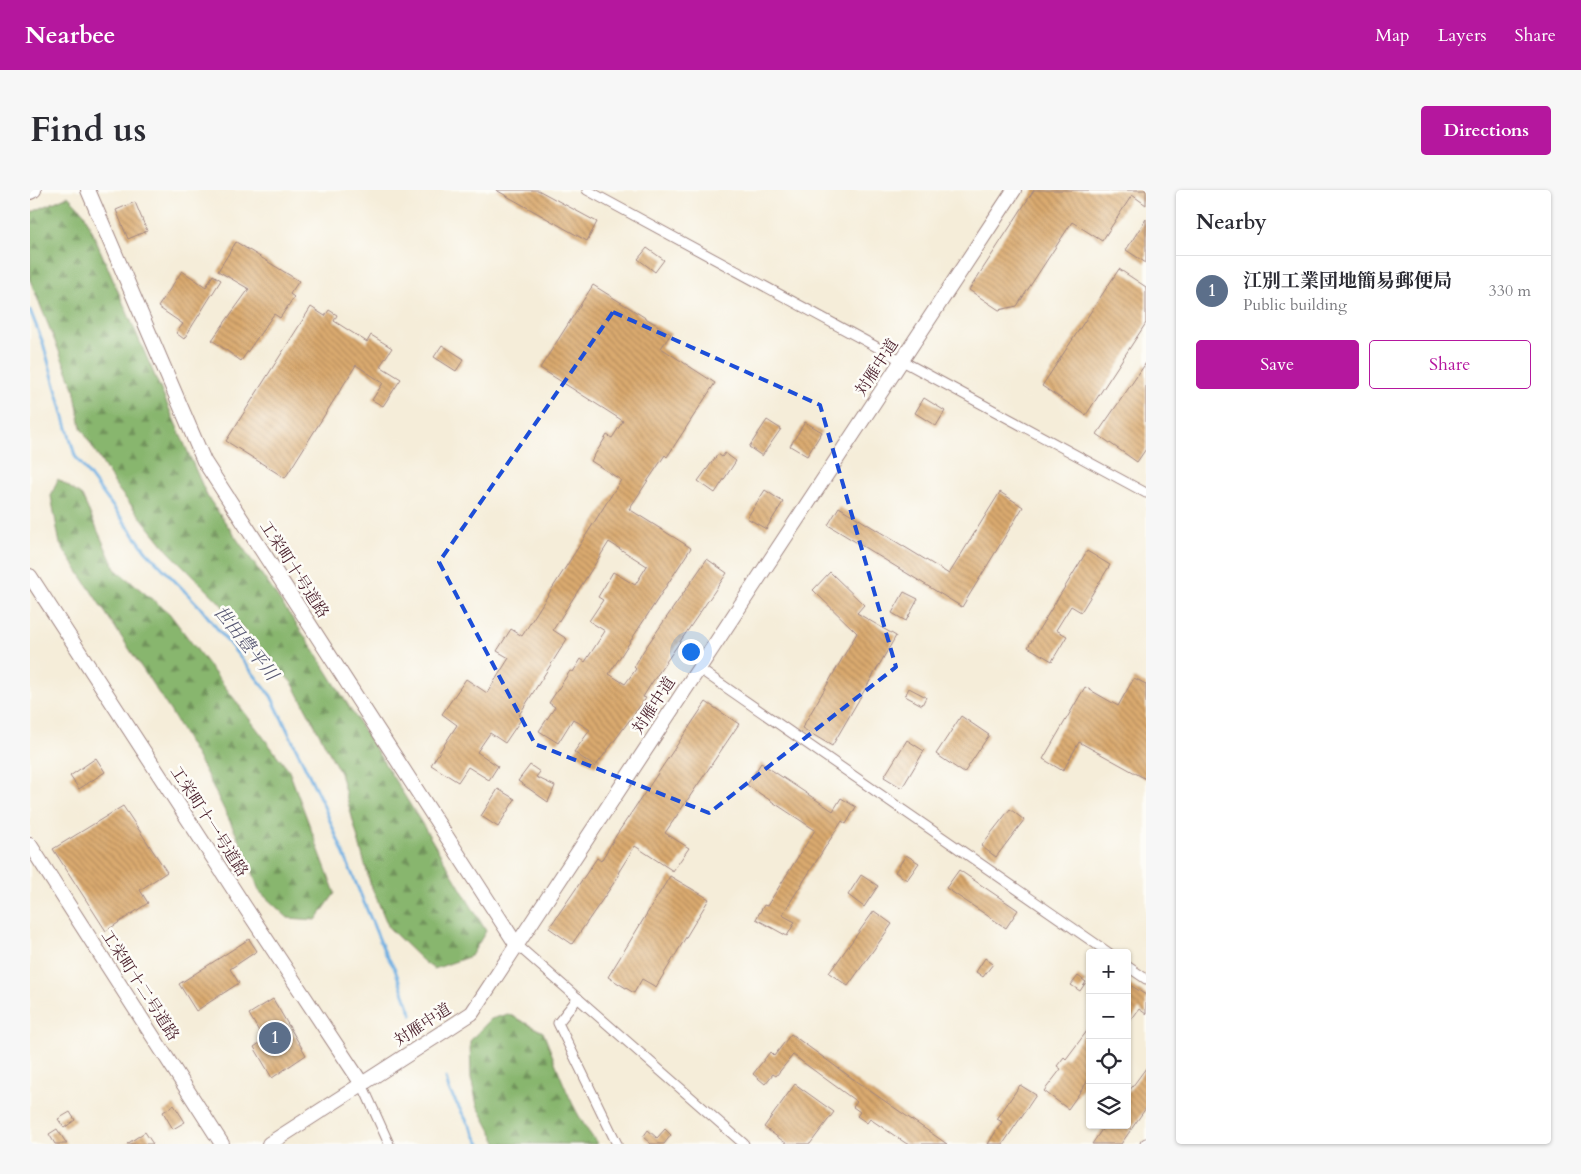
<!DOCTYPE html>
<meta charset="utf-8">
<style>
body{margin:0;font-family:Cardo,"Noto Serif JP",serif;background:#f7f7f7;color:#2b2b33}
.controls{position:absolute;right:15px;bottom:15px;display:grid;overflow:hidden;border-radius:5px;box-shadow:0 1px 4px #0004}
.controls button{width:45px;height:45px;display:grid;place-items:center;padding:0;border:0;border-bottom:1px solid #e1e1e2;background:#fff;color:#2b2b33;font:25px sans-serif}
.you{position:absolute;left:660px;top:461px;width:18px;height:18px;margin:-12px;border:4px solid #fff;border-radius:50%;background:#1a73e8;box-shadow:0 0 0 8px #1a73e833}
.badge{display:grid;place-items:center;width:32px;height:32px;border-radius:50%;background:#b5179e;color:#fff;font-size:16px;font-weight:700}
.pin{position:absolute;translate:-50% -50%;border:2px solid #fff;box-shadow:0 1px 5px #0006}
.list{margin:0;padding:0;list-style:none}
h2{display:flex;justify-content:space-between;align-items:center;height:65px;margin:0;padding:0 20px;font-size:21px}
h2 small{font-size:16px;font-weight:400;color:#7c7c81}
.list li{display:grid;grid-template-columns:32px 1fr auto;gap:15px;align-items:center;box-sizing:border-box;height:70px;padding:0 20px;border-top:1px solid #e1e1e2}
.list b{display:block;font-size:19px;white-space:nowrap}
.list p{margin:0;font-size:16px;white-space:nowrap;color:#7c7c81}
.list em{font-size:16px;font-style:normal;color:#7c7c81}
.actions{display:flex;gap:10px;padding:15px 20px}
.actions a{flex:1;padding:11px 0;border:1px solid #b5179e;border-radius:5px;text-align:center;font-size:18px;color:#b5179e}
.actions .main{background:#b5179e;color:#fff}
.icon{flex:none;width:28px;height:28px;fill:none;stroke:currentColor;stroke-width:2;stroke-linecap:round;stroke-linejoin:round}
.map{position:relative;flex:none;width:1116px;height:954px;overflow:hidden;border-radius:5px}
header{display:flex;align-items:center;gap:30px;box-sizing:border-box;height:70px;padding:0 25px;background:#b5179e;color:#fff}
header strong{font-size:24px}
nav{display:flex;gap:28px;margin-inline-start:auto;font-size:18px}
.intro{display:flex;align-items:center;justify-content:space-between;box-sizing:border-box;height:120px;padding:0 30px}
h1{margin:0;font-size:35px}
.button{padding:12px 22px;border-radius:5px;background:#b5179e;color:#fff;font-size:18px;font-weight:700}
main{display:flex;gap:30px;padding:0 30px}
aside{flex:1;background:#fff;border-radius:5px;box-shadow:0 1px 4px #0004}
.map>svg:first-child{display:block}
</style>
<header>
<strong>Nearbee</strong>
<nav><a>Map</a><a>Layers</a><a>Share</a></nav>
</header>
<div class="intro"><h1>Find us</h1><a class="button">Directions</a></div>
<main>
<div class="map">
<svg width="1116" height="954" viewBox="0 0 1116 954">
<defs>
<pattern id="forest-firs" width="22" height="20" patternUnits="userSpaceOnUse" patternTransform="scale(1.25)"><rect width="22" height="20" fill="#88b66e"/><path d="M5 1l3.5 6h-7zM16 11l3.5 6h-7z" fill="#71935b"/></pattern>
<pattern id="building-back-hatch" width="6" height="6" patternUnits="userSpaceOnUse" patternTransform="scale(1.25)"><rect width="6" height="6" fill="#daaa6f"/><path d="M-1 5l2 2M0 0l6 6M5-1l2 2" fill="none" stroke="#b38a5b"/></pattern>
</defs>
<rect width="100%" height="100%" fill="#fdfcf7"/>
<filter id="ink" filterUnits="userSpaceOnUse"><feTurbulence type="fractalNoise" baseFrequency=".02" numOctaves="2"/><feDisplacementMap in="SourceGraphic" scale="10" xChannelSelector="R" yChannelSelector="G"/><feConvolveMatrix kernelMatrix="1 2 1 2 8 2 1 2 1" color-interpolation-filters="sRGB"/></filter>
<filter id="wash" filterUnits="userSpaceOnUse"><feTurbulence type="fractalNoise" baseFrequency=".0096" numOctaves="4" result="noise"/><feDisplacementMap in="SourceGraphic" scale="20" xChannelSelector="R" yChannelSelector="G"/><feGaussianBlur stdDeviation="1.12" result="paint"/><feColorMatrix in="noise" values="0 0 0 0 0 0 0 0 0 0 0 0 0 0 0 0 0 1.4 0 .05"/><feComposite in="paint" operator="in"/></filter>
<g filter="url(#wash)">
<rect width="100%" height="100%" fill="#f5edd9"/>
<g fill="url(#forest-firs)" stroke="#696a4c">
<path d="M38 6 54 23 177 306 280 454 394 637 456 741 441 766 404 779 394 772 359 738 340 693 310 583 263 494 188 411 139 362 88 299 51 238 44 198 0 90V23Z"/>
<path d="M28 289 52 306 85 379 139 423 259 581 305 703 286 730 258 728 229 701 218 668 175 581 141 522 30 354 21 306Z"/>
<path d="M478 824 513 842C529 880 541 922 568 954H468L447 915 441 888 440 851 461 829Z"/>
</g>
<g fill="none" stroke-linecap="round" stroke-linejoin="round">
<g stroke="#6fafe2" stroke-width="3">
<path d="M0 120 13 153 45 266 116 361 170 417 241 506 293 614 355 763 364 777 382 825"/>
<path d="M416 888 419 900 450 954"/>
</g>
</g>
<g id="blocks">
<g fill="url(#building-back-hatch)">
<path d="M466 0H508L567 32 557 51Z"/>
<path d="M1004 0H1116V15L1102 5 1072 51 1042 32 987 116 969 120 939 100Z"/>
<path d="M105 12 117 41 98 49 86 20Z"/>
<path d="M1116 29V73L1096 60Z"/>
<path d="M206 52 269 91 260 104 264 107 250 128 244 124 211 171 182 150 219 99 188 81Z"/>
<path d="M617 58 634 70 625 82 608 69Z"/>
<path d="M1089 79 1116 97V133L1056 225 1012 196Z"/>
<path d="M152 81 176 97 183 85 191 90 154 149 146 143 153 134 128 117Z"/>
<path d="M563 95 641 144 631 158 685 193 637 267 635 265 599 319 661 358 579 484 595 494 606 479 604 477 614 460 677 369 697 383 621 494 613 507 616 508 611 516H610L565 577 544 562 560 540 543 529 528 553 509 541 525 517 519 513 540 481 543 482 551 469 555 472 575 441 559 431 573 410 568 407 583 382 605 395 617 376 579 352 523 440 537 449 489 525 492 528 475 553 460 543 447 562 468 576 459 590 438 577 428 592 401 575 427 535 412 524 436 489 457 503 479 468 467 461 481 439 492 446 591 290 561 271 577 245 582 248 593 231 510 178Z"/>
<path d="M281 117 295 126 299 120 307 125 304 131 337 152 341 145 362 158 350 176 371 189 353 216 342 210 353 193 326 175 255 288 196 251Z"/>
<path d="M412 155 434 169 426 181 404 167Z"/>
<path d="M1116 173V259L1107 272 1067 244Z"/>
<path d="M894 208 915 221 906 236 885 223Z"/>
<path d="M737 230 751 239 732 266 719 257Z"/>
<path d="M775 232 792 242 777 266 760 256Z"/>
<path d="M695 263 706 271 685 303 668 291 688 264 692 267Z"/>
<path d="M735 300 753 312 736 339 717 328Z"/>
<path d="M970 302 993 317 932 417 798 335 809 317 919 384Z"/>
<path d="M1057 361 1080 375 1051 422 1041 416 1026 440 1037 446 1022 471 998 457Z"/>
<path d="M800 382 834 415 827 423 866 446 802 556 772 538 827 443 783 400Z"/>
<path d="M874 402 888 409 876 431 862 423Z"/>
<path d="M1104 488 1116 494V589L1049 552 1033 581 1013 569 1055 497 1088 516Z"/>
<path d="M879 498 896 507 892 515 875 506Z"/>
<path d="M676 512 709 534 635 643 659 658 643 681 605 656 588 683 590 684 542 754 519 738 567 668 571 671 587 644Z"/>
<path d="M931 526 959 545 934 583 906 564Z"/>
<path d="M877 550 894 561 872 598 854 587Z"/>
<path d="M66 568 75 582 49 599 40 586Z"/>
<path d="M731 573 803 621 811 608 826 617 816 634 812 631 752 725 765 732 757 746 726 729 734 715 737 716 785 640 717 595Z"/>
<path d="M500 575 510 582 506 587 525 596 518 612 488 591Z"/>
<path d="M468 599 485 609 468 637 451 626Z"/>
<path d="M93 616 137 682 110 700 118 713 76 741 23 659Z"/>
<path d="M980 619 994 630 966 667 951 656Z"/>
<path d="M876 665 889 673 877 690 865 682Z"/>
<path d="M929 680 988 720 976 738 916 698Z"/>
<path d="M831 685 848 696 834 717 818 705Z"/>
<path d="M640 686 679 709 626 797 612 789 604 803 578 787Z"/>
<path d="M844 721 862 734 818 796 799 783Z"/>
<path d="M219 749 227 761 200 779 209 793 166 821 149 794Z"/>
<path d="M955 768 963 774 953 787 946 782Z"/>
<path d="M1048 786 1056 792 1050 801 1041 795Z"/>
<path d="M1097 793 1116 805V824L1109 819 1097 836Z"/>
<path d="M243 809 276 865 242 888 224 857 234 850 219 824Z"/>
<path d="M1060 837V888L1038 919 1014 901 1031 879 1027 876 1034 867 1036 869Z"/>
<path d="M761 844 830 894 917 954H877L840 929 837 933 827 926 830 922 823 917 827 912 763 865 746 886 743 884 735 894 723 884 740 862 744 866Z"/>
<path d="M1116 878V918L1091 954H1062L1075 935H1097V904Z"/>
<path d="M765 894 804 922 780 954H757L734 937Z"/>
<path d="M990 895 1006 905 973 954H958L972 932 967 929Z"/>
<path d="M144 915 155 932 143 939 133 922Z"/>
<path d="M40 922 45 930 34 938 28 929Z"/>
<path d="M27 939 37 954H25L19 944Z"/>
<path d="M635 939 641 945 634 954H621L613 947 618 940 627 948Z"/>
<path d="M115 942 123 954H97Z"/>
</g>
</g>
</g>
<g filter="url(#ink)">
<use href="#blocks" fill-opacity="0" stroke="#a08682" stroke-width="1"/>
<g fill="none" stroke-linecap="round" stroke-linejoin="round">
<defs>
<g id="street">
<path d="M557 0 1116 303"/>
<path d="M668 478 1079 763"/>
<path d="M486 754 714 954"/>
<path d="M1097 776 1116 789"/>
<path d="M548 808 528 833 587 954"/>
<path d="M332 894 359 954"/>
<path d="M1115 954 1116 953"/>
</g>
<g id="secondary">
<path d="M58 0 174 271 486 754"/>
<path d="M0 2 4 0"/>
<path d="M0 386 215 717 332 894"/>
<path d="M0 655 192 954"/>
<path d="M239 954 442 823 984 0"/>
</g>
</defs>
<use href="#street" stroke="#a08682" stroke-width="11"/>
<use href="#secondary" stroke="#a08682" stroke-width="16"/>
<use href="#street" stroke="#fff" stroke-width="9"/>
<use href="#secondary" stroke="#fff" stroke-width="14"/>
</g>
</g>
<path fill="none" stroke="#1d4ed8" stroke-width="4" stroke-dasharray="10 6" stroke-linejoin="round" d="M583 122 790 215 866 477 679 623 505 554 409 372Z"/>
<g text-anchor="middle" stroke-width="5" stroke-linejoin="round" paint-order="stroke">
<g font-size="16" fill="#4a1f2b" stroke="#fdfcf7">
<text transform="translate(846 177) rotate(-57)" y="6">対雁中道</text>
<text transform="translate(265 379) rotate(57)" y="6">工栄町十号道路</text>
<text transform="translate(623 515) rotate(-57)" y="6">対雁中道</text>
<text transform="translate(180 631) rotate(57)" y="6">工栄町十一号道路</text>
<text transform="translate(111 795) rotate(57)" y="6">工栄町十二号道路</text>
<text transform="translate(392 834) rotate(-33)" y="6">対雁中道</text>
</g>
<g font-size="18" font-style="italic" fill="#595974" stroke="#fdfcf7">
<text transform="translate(216 453) rotate(51)" y="6">世田豊平川</text>
</g>
</g>
</svg>
<div class="controls">
<button>+</button>
<button>−</button>
<button><svg class="icon" aria-label="locate" viewBox="0 0 24 24"><circle cx="12" cy="12" r="6"/><path d="M12 2v4M12 18v4M2 12h4M18 12h4"/></svg></button>
<button><svg class="icon" aria-label="layers" viewBox="0 0 24 24"><path d="M12 4l9 5-9 5-9-5zM3 14l9 5 9-5"/></svg></button>
</div>
<div class="you"></div>
<div class="pin badge" style="left:245px;top:848px;background:#5c6f8a">1</div>
</div>
<aside>
<h2>Nearby<small></small></h2>
<ul class="list">
<li><span class="badge" style="background:#5c6f8a">1</span><div><b>江別工業団地簡易郵便局</b><p>Public building</p></div><em>330 m</em></li>
</ul>
<div class="actions"><a class="main">Save</a><a>Share</a></div>
</aside>
</main>
